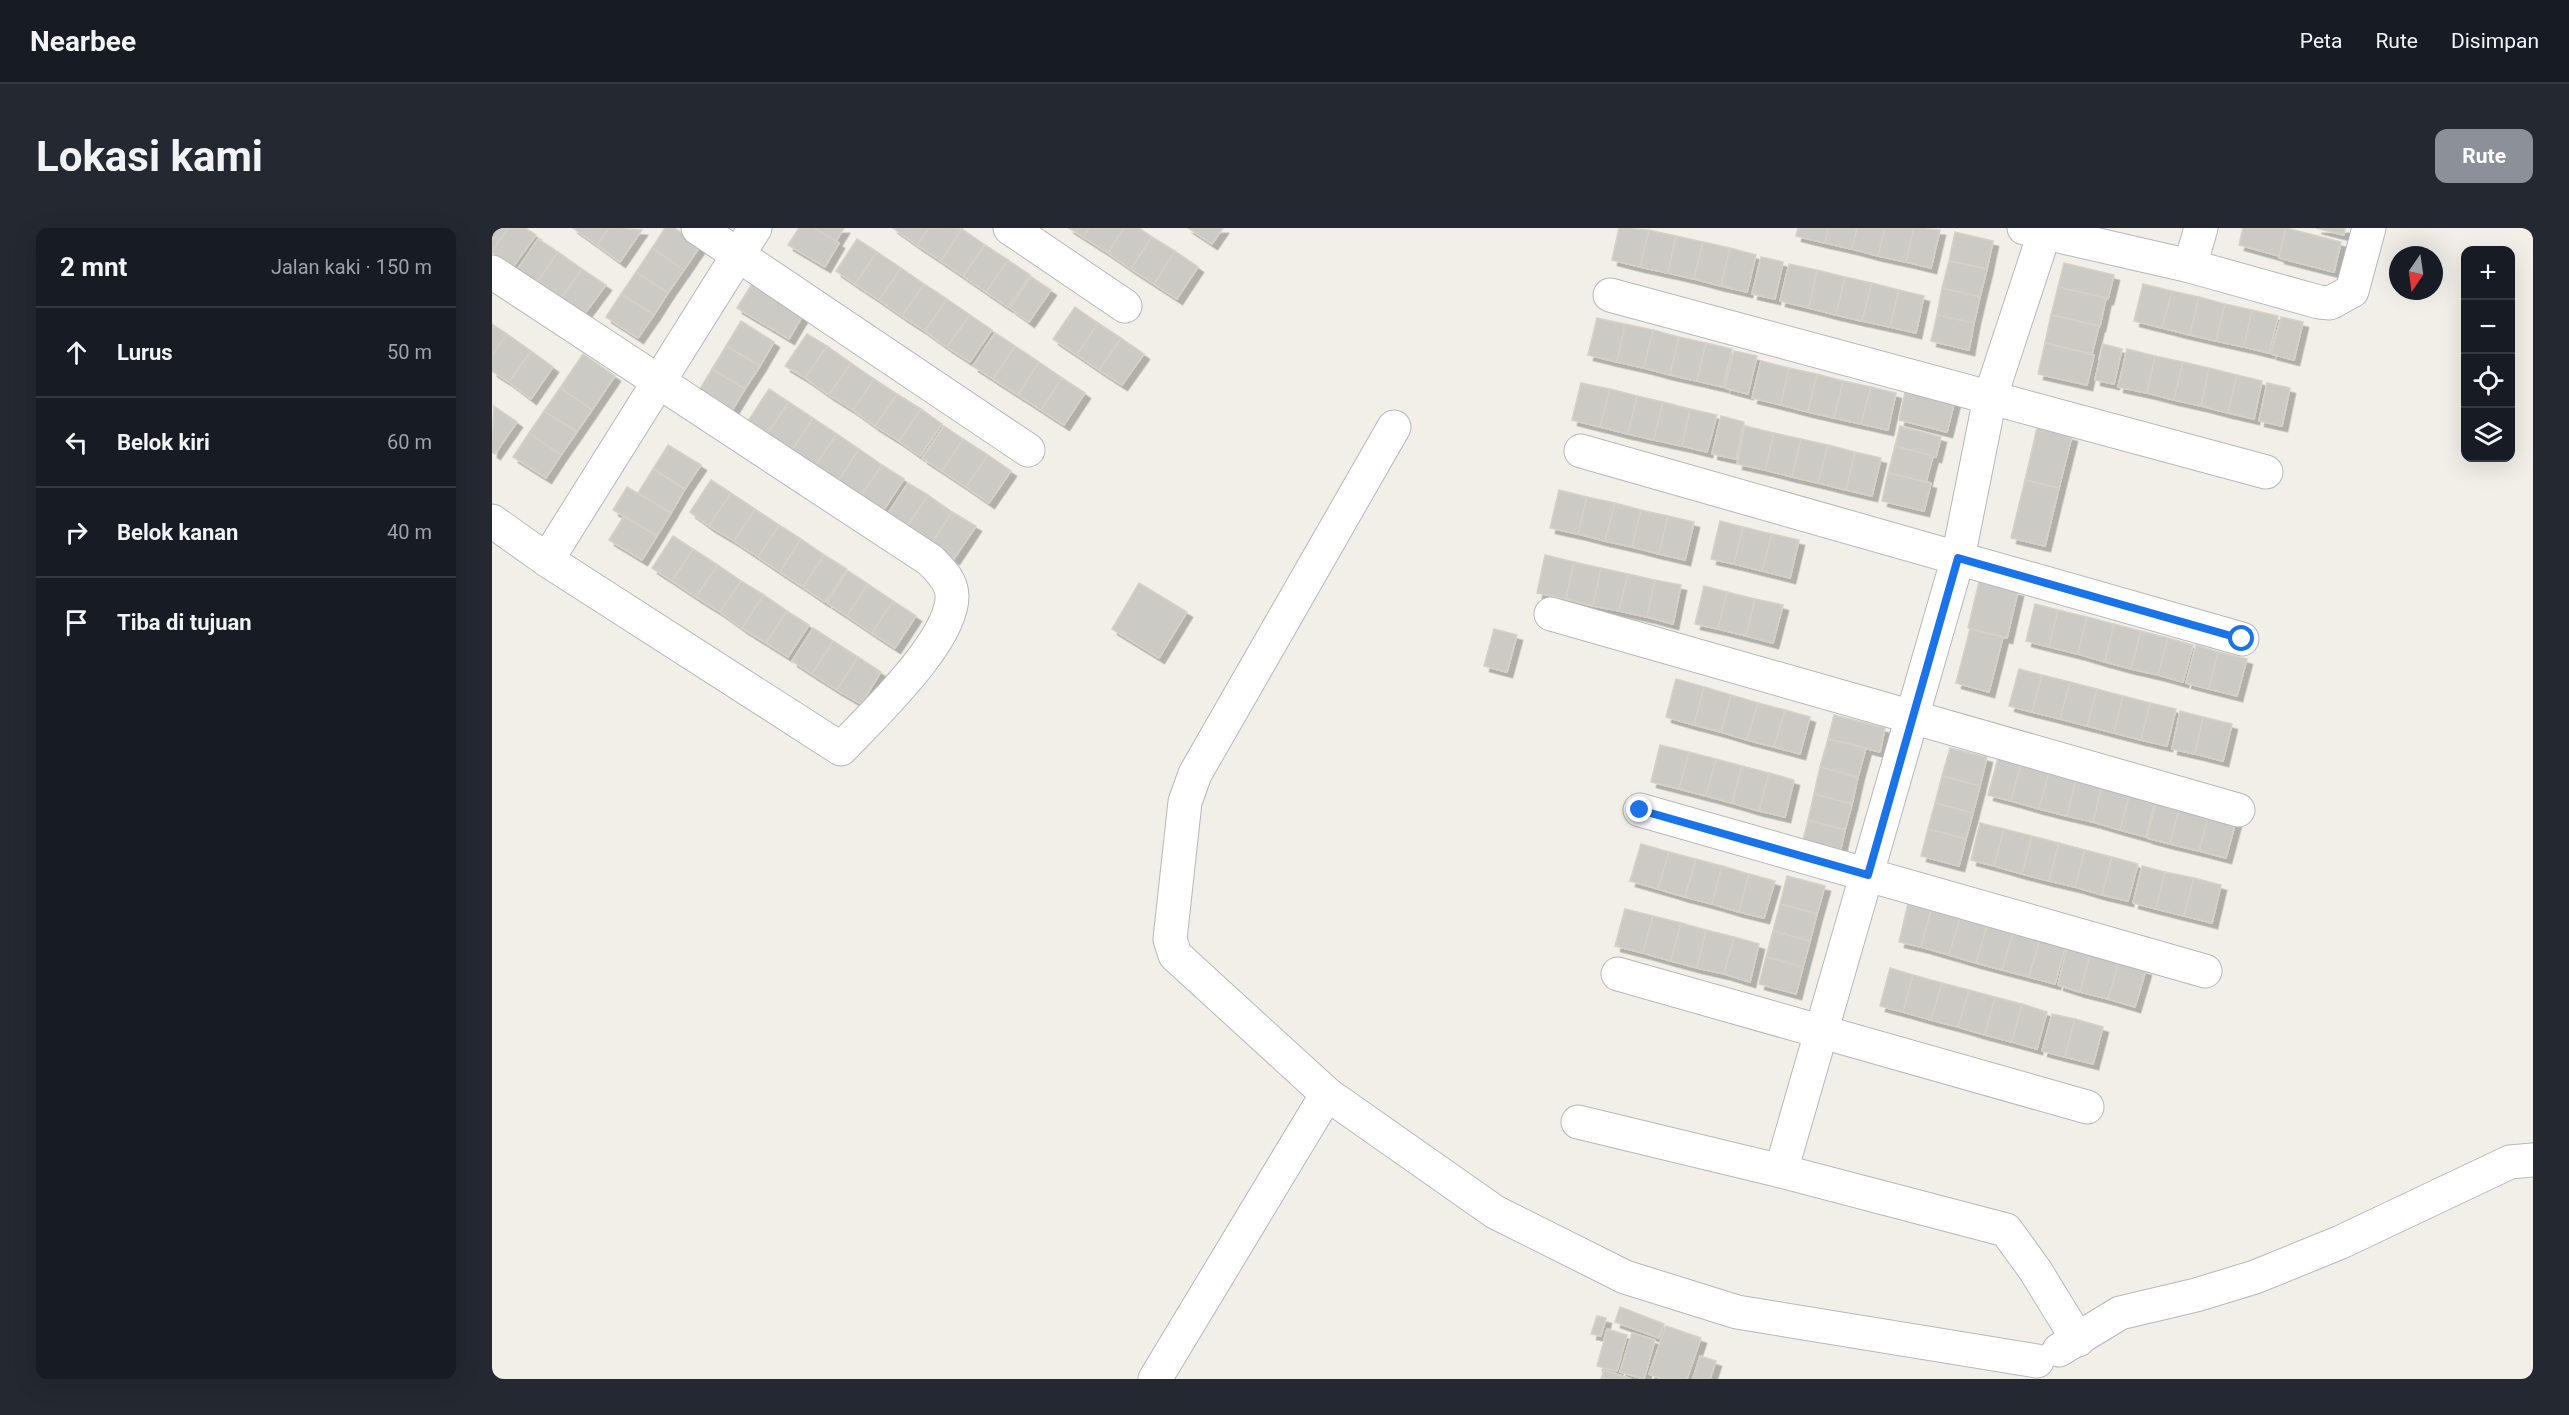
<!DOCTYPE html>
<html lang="id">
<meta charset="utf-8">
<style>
body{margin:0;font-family:Roboto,sans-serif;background:#242831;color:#f1f3f6}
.controls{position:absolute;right:18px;top:18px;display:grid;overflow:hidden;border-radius:12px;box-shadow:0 6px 24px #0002}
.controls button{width:54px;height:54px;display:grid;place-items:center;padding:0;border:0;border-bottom:2px solid #363941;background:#171b24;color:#f1f3f6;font:30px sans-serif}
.compass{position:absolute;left:1897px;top:18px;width:54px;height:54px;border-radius:50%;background:#171b24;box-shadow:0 6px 24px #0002;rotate:193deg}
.stop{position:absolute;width:18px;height:18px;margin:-14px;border:4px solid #1a73e8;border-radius:50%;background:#fff}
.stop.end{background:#1a73e8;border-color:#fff;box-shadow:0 2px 6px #0008}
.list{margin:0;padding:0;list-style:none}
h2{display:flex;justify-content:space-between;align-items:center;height:78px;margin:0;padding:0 24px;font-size:26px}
h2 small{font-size:20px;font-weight:400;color:#9ea1a6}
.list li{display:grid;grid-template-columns:39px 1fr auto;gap:18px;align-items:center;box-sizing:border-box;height:90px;padding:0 24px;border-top:2px solid #363941}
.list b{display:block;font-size:22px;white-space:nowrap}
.list em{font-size:20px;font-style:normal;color:#9ea1a6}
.icon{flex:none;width:33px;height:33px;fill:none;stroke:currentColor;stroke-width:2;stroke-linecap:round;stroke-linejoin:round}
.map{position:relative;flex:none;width:2041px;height:1151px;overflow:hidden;border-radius:12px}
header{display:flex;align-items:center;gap:36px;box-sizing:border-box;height:84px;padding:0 30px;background:#171b24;border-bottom:2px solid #363941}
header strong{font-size:28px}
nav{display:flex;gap:33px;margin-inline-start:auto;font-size:21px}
.intro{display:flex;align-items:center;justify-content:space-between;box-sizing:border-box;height:144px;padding:0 36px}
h1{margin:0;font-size:42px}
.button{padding:15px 27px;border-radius:12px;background:#8c9099;color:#fff;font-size:21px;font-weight:700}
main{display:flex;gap:36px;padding:0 36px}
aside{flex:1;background:#171b24;border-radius:12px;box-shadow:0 6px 24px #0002}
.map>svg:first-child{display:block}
</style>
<header>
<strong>Nearbee</strong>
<nav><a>Peta</a><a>Rute</a><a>Disimpan</a></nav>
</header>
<div class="intro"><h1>Lokasi kami</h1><a class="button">Rute</a></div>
<main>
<aside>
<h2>2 mnt<small>Jalan kaki · 150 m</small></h2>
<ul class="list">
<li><svg class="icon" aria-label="ahead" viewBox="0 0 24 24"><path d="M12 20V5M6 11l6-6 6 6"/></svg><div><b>Lurus</b></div><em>50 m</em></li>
<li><svg class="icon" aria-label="left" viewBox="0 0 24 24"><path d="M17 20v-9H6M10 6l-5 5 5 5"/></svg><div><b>Belok kiri</b></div><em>60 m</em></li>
<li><svg class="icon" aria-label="right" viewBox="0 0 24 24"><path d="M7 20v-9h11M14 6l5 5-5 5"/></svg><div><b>Belok kanan</b></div><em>40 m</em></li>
<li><svg class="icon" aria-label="arrive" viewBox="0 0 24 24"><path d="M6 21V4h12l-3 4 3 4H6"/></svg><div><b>Tiba di tujuan</b></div></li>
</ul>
</aside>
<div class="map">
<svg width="2041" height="1151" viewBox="0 0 2041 1151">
<defs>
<filter id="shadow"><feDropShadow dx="5.5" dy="5.5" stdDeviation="0" flood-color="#0004"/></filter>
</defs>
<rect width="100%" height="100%" fill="#f1efe8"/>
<g fill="#cccac5" stroke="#d6d1c6" stroke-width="1.5" filter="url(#shadow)">
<path d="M0 0H16L0 22Z"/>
<path d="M16 0H33L44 7 21 39 0 24Z"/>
<path d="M81 0H117L105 17Z"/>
<path d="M117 0 150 2 128 34 105 17Z"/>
<path d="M173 0H182L209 17 192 42 160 20Z"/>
<path d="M307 0H322L347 15 333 39 296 17Z"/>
<path d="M322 0H352L344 13Z"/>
<path d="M401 0H437L425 17Z"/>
<path d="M437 0 470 1 449 33 425 17Z"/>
<path d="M577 0H597L591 9Z"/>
<path d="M597 0H632L616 25 591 9Z"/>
<path d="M632 0H647L660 9 639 41 616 25Z"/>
<path d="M696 0H731L720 16Z"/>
<path d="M1127 0 1157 2 1148 39 1120 32Z"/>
<path d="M1306 0H1336L1333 15 1304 8Z"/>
<path d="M1336 0H1365L1360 21 1333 15Z"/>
<path d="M1365 0H1393L1386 28 1360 21Z"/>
<path d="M1393 0H1422L1414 34 1386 28Z"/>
<path d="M1422 0 1448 2 1439 40 1414 34Z"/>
<path d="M1751 0H1794L1787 28 1747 17Z"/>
<path d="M1794 0 1849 14 1842 44 1787 30Z"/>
<path d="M1824 0H1853L1852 7Z"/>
<path d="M470 1 493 17 471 48 449 33Z"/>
<path d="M1157 2 1184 8 1176 45 1148 39Z"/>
<path d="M1463 4 1501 13 1495 41 1457 33Z"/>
<path d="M1184 8 1211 14 1202 51 1176 45Z"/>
<path d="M660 9 683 23 662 56 639 41Z"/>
<path d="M46 11 66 24 44 56 25 42Z"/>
<path d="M365 11 385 24 363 56 344 43Z"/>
<path d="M1211 14 1238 20 1229 58 1202 51Z"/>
<path d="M493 17 516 32 494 64 471 48Z"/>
<path d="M160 20 192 42 176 65 144 44Z"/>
<path d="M1238 20 1264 27 1255 64 1229 58Z"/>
<path d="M683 23 706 39 685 71 662 56Z"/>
<path d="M66 24 90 41 68 72 44 56Z"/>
<path d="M385 24 409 40 387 72 363 56Z"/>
<path d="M1269 29 1291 34 1283 71 1260 66Z"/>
<path d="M516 32 538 47 516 79 494 64Z"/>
<path d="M1457 33 1495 41 1488 69 1450 60Z"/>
<path d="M1572 35 1622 47 1616 71 1566 59Z"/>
<path d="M1297 36 1325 42 1317 80 1288 73Z"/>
<path d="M409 40 432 56 410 88 387 72Z"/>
<path d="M90 41 114 57 91 88 68 72Z"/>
<path d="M1325 42 1353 49 1344 87 1317 80Z"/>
<path d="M144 44 176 65 162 87 129 66Z"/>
<path d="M539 49 559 62 537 94 518 80Z"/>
<path d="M1353 49 1380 55 1370 93 1344 87Z"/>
<path d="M263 51 314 82 297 111 245 80Z"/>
<path d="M1380 55 1407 62 1398 99 1370 93Z"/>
<path d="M432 56 455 71 433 103 410 88Z"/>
<path d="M1651 56 1680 63 1670 100 1642 93Z"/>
<path d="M1566 59 1614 70 1608 98 1559 87Z"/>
<path d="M1450 60 1488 69 1482 95 1445 87Z"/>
<path d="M1407 62 1432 68 1424 105 1398 99Z"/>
<path d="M1680 63 1707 69 1698 107 1670 100Z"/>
<path d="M129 66 162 87 146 110 114 89Z"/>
<path d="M1707 69 1733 76 1724 113 1698 107Z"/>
<path d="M455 71 478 87 455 119 433 103Z"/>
<path d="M1733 76 1760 82 1752 119 1724 113Z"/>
<path d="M583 79 606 95 585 127 561 111Z"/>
<path d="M1760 82 1786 88 1777 125 1752 119Z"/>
<path d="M478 87 500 102 478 134 455 119Z"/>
<path d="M1445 87 1482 95 1477 122 1439 113Z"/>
<path d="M1559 87 1607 98 1600 126 1553 115Z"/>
<path d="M1789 89 1811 94 1802 132 1779 126Z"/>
<path d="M1105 90 1133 96 1125 134 1096 127Z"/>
<path d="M249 93 282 114 268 138 234 118Z"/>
<path d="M606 95 629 110 607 142 585 127Z"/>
<path d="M0 96 15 106 0 127Z"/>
<path d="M1133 96 1161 102 1152 140 1125 134Z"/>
<path d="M1161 102 1187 109 1178 147 1152 140Z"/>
<path d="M503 105 523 118 501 151 481 138Z"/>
<path d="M15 106 39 123 17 154 0 143V127Z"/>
<path d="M315 106 335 118 313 150 293 138Z"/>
<path d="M1187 109 1214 115 1205 153 1178 147Z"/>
<path d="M629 110 652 126 630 157 607 142Z"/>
<path d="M1214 115 1240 121 1231 159 1205 153Z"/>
<path d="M1553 115 1602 127 1595 157 1546 146Z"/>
<path d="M1611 116 1630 121 1622 156 1603 152Z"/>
<path d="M234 118 268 138 253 161 220 141Z"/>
<path d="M335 118 359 135 337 167 313 150Z"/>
<path d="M523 118 547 134 526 167 501 151Z"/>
<path d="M1635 121 1663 128 1655 165 1626 159Z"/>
<path d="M39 123 61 139 39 171 17 154Z"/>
<path d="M1242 123 1265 128 1256 166 1233 160Z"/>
<path d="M91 126 123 148 100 182 68 160Z"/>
<path d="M1663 128 1691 134 1682 172 1655 165Z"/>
<path d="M1269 133 1297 140 1289 177 1260 170Z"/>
<path d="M547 134 570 150 549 182 526 167Z"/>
<path d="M1691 134 1717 140 1709 178 1682 172Z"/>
<path d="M359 135 382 151 361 182 337 167Z"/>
<path d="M1297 140 1325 146 1316 184 1289 177Z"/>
<path d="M1717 140 1745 147 1736 185 1709 178Z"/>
<path d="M220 141 253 161 239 184 206 164Z"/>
<path d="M1325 146 1351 153 1342 190 1316 184Z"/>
<path d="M1745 147 1770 153 1762 191 1736 185Z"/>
<path d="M570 150 593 165 572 197 549 182Z"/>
<path d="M382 151 405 166 383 198 361 182Z"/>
<path d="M1351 153 1379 159 1369 196 1342 190Z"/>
<path d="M1089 155 1118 161 1108 199 1080 192Z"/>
<path d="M1775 155 1798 160 1790 198 1767 193Z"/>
<path d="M1379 159 1404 165 1396 202 1369 196Z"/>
<path d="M68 160 100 182 85 204 52 183Z"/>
<path d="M1414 160 1463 172 1455 204 1407 192Z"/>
<path d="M277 161 297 174 275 206 256 193Z"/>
<path d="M1118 161 1145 168 1136 206 1108 199Z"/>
<path d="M405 166 429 181 407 213 383 198Z"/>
<path d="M1145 168 1171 174 1162 212 1136 206Z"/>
<path d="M297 174 321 190 300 222 275 206Z"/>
<path d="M1171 174 1198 181 1190 218 1162 212Z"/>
<path d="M2 178 25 194 3 226 0 224Z"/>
<path d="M429 181 450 196 428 228 407 213Z"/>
<path d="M1198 181 1225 187 1215 224 1190 218Z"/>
<path d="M52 183 85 204 69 227 37 205Z"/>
<path d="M1229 188 1252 194 1244 231 1220 226Z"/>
<path d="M321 190 345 206 323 238 300 222Z"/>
<path d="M452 198 471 211 450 243 430 230Z"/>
<path d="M1253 198 1282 205 1273 242 1245 236Z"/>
<path d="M1408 198 1449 209 1444 229 1403 218Z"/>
<path d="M1545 200 1580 208 1567 260 1533 252Z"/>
<path d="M37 205 69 227 54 250 21 229Z"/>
<path d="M1282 205 1309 211 1300 249 1273 242Z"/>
<path d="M345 206 367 221 346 253 323 238Z"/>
<path d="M471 211 496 227 474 259 450 243Z"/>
<path d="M1309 211 1336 217 1326 255 1300 249Z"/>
<path d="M176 217 209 237 193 261 161 241Z"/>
<path d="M1336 217 1363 224 1354 262 1326 255Z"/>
<path d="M1403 218 1441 228 1434 254 1396 245Z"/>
<path d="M367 221 390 237 368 269 346 253Z"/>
<path d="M1363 224 1389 230 1380 268 1354 262Z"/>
<path d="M496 227 519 243 497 275 474 259Z"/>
<path d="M390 237 412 251 391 283 368 269Z"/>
<path d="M161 241 193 261 179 285 146 265Z"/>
<path d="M1396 245 1439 255 1432 283 1390 273Z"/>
<path d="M219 252 239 265 217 298 198 284Z"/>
<path d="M1533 252 1567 260 1553 318 1519 310Z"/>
<path d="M416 255 436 267 414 300 395 287Z"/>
<path d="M135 259 179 285 165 308 121 282Z"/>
<path d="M1067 262 1095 269 1086 306 1058 300Z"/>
<path d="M239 265 263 281 242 313 217 298Z"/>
<path d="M436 267 460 284 439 316 414 300Z"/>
<path d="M1095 269 1123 275 1113 313 1086 306Z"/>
<path d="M1123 275 1149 282 1140 319 1113 313Z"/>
<path d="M263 281 287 297 266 329 242 313Z"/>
<path d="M1149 282 1176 288 1167 326 1140 319Z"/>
<path d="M460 284 484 298 462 331 439 316Z"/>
<path d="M132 288 165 308 150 332 117 312Z"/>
<path d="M1176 288 1202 294 1193 332 1167 326Z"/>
<path d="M1228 293 1251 299 1242 336 1219 331Z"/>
<path d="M287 297 309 311 288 344 266 329Z"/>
<path d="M1251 299 1280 306 1270 343 1242 336Z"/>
<path d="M1280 306 1307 312 1298 350 1270 343Z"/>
<path d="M181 308 201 321 180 353 160 340Z"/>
<path d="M309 311 332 327 311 359 288 344Z"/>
<path d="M201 321 226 337 204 369 180 353Z"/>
<path d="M332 327 355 341 333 374 311 359Z"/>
<path d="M1053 327 1082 334 1074 371 1045 365Z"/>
<path d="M1082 334 1109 340 1101 378 1074 371Z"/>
<path d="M226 337 249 353 228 384 204 369Z"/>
<path d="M1109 340 1136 346 1127 383 1101 378Z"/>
<path d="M356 343 376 356 355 388 335 375Z"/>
<path d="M1136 346 1163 352 1155 389 1127 383Z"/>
<path d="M1163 352 1189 357 1181 396 1155 389Z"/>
<path d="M249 353 272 367 250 400 228 384Z"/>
<path d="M1487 354 1526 363 1515 410 1476 400Z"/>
<path d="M647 355 695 384 667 430 620 401Z"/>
<path d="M376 356 401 373 380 405 355 388Z"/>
<path d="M1212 358 1235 364 1226 401 1203 396Z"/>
<path d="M1235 364 1263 371 1254 408 1226 401Z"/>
<path d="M272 367 295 383 274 415 250 400Z"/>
<path d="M1263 371 1291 377 1281 415 1254 408Z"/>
<path d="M401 373 424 388 403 420 380 405Z"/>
<path d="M1543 376 1566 382 1557 419 1534 413Z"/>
<path d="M1566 382 1595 389 1586 426 1557 419Z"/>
<path d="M295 383 317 397 296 429 274 415Z"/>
<path d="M1595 389 1622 396 1613 434 1586 426Z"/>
<path d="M1622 396 1649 403 1639 441 1613 434Z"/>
<path d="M321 400 341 413 320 446 300 433Z"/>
<path d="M1002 401 1025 407 1015 444 992 438Z"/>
<path d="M1478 401 1511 409 1497 464 1464 455Z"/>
<path d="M1649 403 1676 410 1666 447 1639 441Z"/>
<path d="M1676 410 1701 417 1691 454 1666 447Z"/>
<path d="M341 413 366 429 345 462 320 446Z"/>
<path d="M1704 417 1726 424 1717 461 1694 455Z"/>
<path d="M1726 424 1755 431 1745 468 1717 461Z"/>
<path d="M366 429 389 444 369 476 345 462Z"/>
<path d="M1527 441 1550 447 1540 484 1517 478Z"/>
<path d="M1550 447 1578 454 1568 491 1540 484Z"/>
<path d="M1184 451 1212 459 1202 497 1174 489Z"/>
<path d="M1578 454 1605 461 1595 498 1568 491Z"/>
<path d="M1212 459 1239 467 1229 504 1202 497Z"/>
<path d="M1605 461 1631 468 1622 505 1595 498Z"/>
<path d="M1239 467 1266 475 1255 512 1229 504Z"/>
<path d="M1631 468 1658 475 1649 512 1622 505Z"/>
<path d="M1266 475 1293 482 1282 519 1255 512Z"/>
<path d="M1658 475 1684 481 1675 518 1649 512Z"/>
<path d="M1293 482 1318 489 1308 526 1282 519Z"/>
<path d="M1688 483 1711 489 1703 526 1680 521Z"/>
<path d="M1342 487 1393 500 1388 524 1336 511Z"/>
<path d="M1711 489 1740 496 1731 533 1703 526Z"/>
<path d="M1336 511 1374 520 1366 549 1328 539Z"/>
<path d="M1168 517 1197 524 1187 561 1159 554Z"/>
<path d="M1458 520 1495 529 1488 558 1450 548Z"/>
<path d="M1197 524 1224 531 1214 568 1187 561Z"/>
<path d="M1506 530 1529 536 1519 573 1496 567Z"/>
<path d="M1224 531 1250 538 1240 575 1214 568Z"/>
<path d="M1529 536 1557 544 1547 581 1519 573Z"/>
<path d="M1250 538 1277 545 1267 583 1240 575Z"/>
<path d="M1328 539 1366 549 1360 576 1322 566Z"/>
<path d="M1557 544 1584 551 1575 588 1547 581Z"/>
<path d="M1277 545 1302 552 1293 589 1267 583Z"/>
<path d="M1450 548 1488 558 1481 585 1443 575Z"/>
<path d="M1584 551 1610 557 1601 594 1575 588Z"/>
<path d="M1610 557 1638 565 1628 602 1601 594Z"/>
<path d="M1638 565 1663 571 1654 609 1628 602Z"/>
<path d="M1322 566 1360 576 1353 602 1316 592Z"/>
<path d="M1665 572 1688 578 1678 616 1655 610Z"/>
<path d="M1443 575 1481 585 1474 611 1436 601Z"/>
<path d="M1688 578 1717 586 1707 623 1678 616Z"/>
<path d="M1717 586 1744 593 1734 630 1707 623Z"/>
<path d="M1316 592 1353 602 1347 629 1309 620Z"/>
<path d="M1488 595 1512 601 1502 638 1479 632Z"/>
<path d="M1436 601 1474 611 1467 638 1429 628Z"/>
<path d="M1512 601 1540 608 1530 646 1502 638Z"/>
<path d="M1540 608 1567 615 1557 653 1530 646Z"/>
<path d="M1567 615 1593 622 1583 659 1557 653Z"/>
<path d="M1149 616 1177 624 1166 661 1138 653Z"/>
<path d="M1593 622 1620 629 1610 667 1583 659Z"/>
<path d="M1177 624 1204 631 1193 669 1166 661Z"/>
<path d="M1620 629 1646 636 1636 673 1610 667Z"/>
<path d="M1204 631 1230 638 1220 676 1193 669Z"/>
<path d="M1230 638 1257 646 1247 684 1220 676Z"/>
<path d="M1650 638 1673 644 1664 681 1641 675Z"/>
<path d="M1673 644 1702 650 1692 688 1664 681Z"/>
<path d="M1257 646 1283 653 1272 690 1247 684Z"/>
<path d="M1295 648 1333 658 1325 686 1288 676Z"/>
<path d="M1702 650 1729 657 1720 695 1692 688Z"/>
<path d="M1288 676 1325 686 1318 713 1281 703Z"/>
<path d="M1416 676 1439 682 1429 719 1407 714Z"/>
<path d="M1133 681 1161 688 1151 725 1123 718Z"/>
<path d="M1439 682 1468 690 1457 727 1429 719Z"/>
<path d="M1161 688 1189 695 1179 733 1151 725Z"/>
<path d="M1468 690 1495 698 1484 735 1457 727Z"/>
<path d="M1189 695 1214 702 1205 740 1179 733Z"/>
<path d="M1495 698 1521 705 1510 742 1484 735Z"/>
<path d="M1214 702 1242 709 1232 746 1205 740Z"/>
<path d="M1281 703 1318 713 1311 739 1274 729Z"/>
<path d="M1521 705 1548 712 1537 749 1510 742Z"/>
<path d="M1242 709 1267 716 1258 754 1232 746Z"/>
<path d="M1548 712 1573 719 1563 756 1537 749Z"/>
<path d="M1575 720 1598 727 1588 764 1566 757Z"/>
<path d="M1598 727 1627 734 1616 771 1588 764Z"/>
<path d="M1274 729 1311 739 1304 766 1267 756Z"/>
<path d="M1627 734 1654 742 1643 779 1616 771Z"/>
<path d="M1398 740 1421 747 1411 784 1388 778Z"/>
<path d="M1421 747 1450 755 1439 792 1411 784Z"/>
<path d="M1450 755 1477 762 1466 799 1439 792Z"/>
<path d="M1477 762 1503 769 1493 807 1466 799Z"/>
<path d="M1503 769 1530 776 1520 814 1493 807Z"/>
<path d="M1530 776 1555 784 1545 821 1520 814Z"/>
<path d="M1560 786 1583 791 1573 829 1550 823Z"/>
<path d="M1583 791 1611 799 1601 836 1573 829Z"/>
<path d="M1128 1079 1172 1096 1167 1110 1123 1094Z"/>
<path d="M1105 1088 1114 1090 1109 1108 1099 1106Z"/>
<path d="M1174 1098 1209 1110 1195 1151H1170L1157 1146Z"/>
<path d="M1115 1101 1135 1107 1125 1143 1105 1138Z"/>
<path d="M1140 1105 1163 1112 1152 1151 1128 1144Z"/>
<path d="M1208 1128 1224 1133 1218 1151H1201Z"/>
<path d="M1112 1142 1139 1151H1109Z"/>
</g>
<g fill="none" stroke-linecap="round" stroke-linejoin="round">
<defs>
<g id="minor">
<path d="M206 0 536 222"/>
<path d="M518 0 633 78"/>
<path d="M1532 0 1698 38 1827 74 1838 75 1860 63 1877 0"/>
<path d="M1698 38 1709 0"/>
<path d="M0 44 438 332C446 340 456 349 459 361 471 404 376 492 349 521L55 332 0 293"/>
<path d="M1118 67 1774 244"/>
<path d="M902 199 703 546 693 574 678 711 683 727 835 866 1003 984 1133 1049 1245 1084 1545 1133"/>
<path d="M1089 223 1750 411"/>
<path d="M55 332 263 0"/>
<path d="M1059 386 1746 582"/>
<path d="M1148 582 1713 743"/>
<path d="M1126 746 1595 879"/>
<path d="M1086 894 1289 943 1514 1002 1543 1042 1586 1112"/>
<path d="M1289 943 1466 330 1498 170 1554 0"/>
<path d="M1567 1122 1628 1085 1704 1067 1763 1049 1849 1014 2018 934 2041 932"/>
<path d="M663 1151 835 866"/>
</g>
</defs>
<use href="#minor" stroke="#b5b8bc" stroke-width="35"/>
<use href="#minor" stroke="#fff" stroke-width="33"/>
</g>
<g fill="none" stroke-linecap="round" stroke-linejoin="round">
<path stroke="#1a73e8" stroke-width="8" d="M1148 582 1376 647 1466 330 1750 411"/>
</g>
</svg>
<div class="controls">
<button>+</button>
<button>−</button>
<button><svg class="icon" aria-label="locate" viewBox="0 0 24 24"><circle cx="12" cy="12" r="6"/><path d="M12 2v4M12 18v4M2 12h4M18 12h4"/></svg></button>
<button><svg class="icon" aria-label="layers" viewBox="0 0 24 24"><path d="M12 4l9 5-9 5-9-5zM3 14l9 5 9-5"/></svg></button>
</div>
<svg class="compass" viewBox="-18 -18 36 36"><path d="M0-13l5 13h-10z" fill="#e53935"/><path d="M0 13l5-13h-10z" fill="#9ea1a6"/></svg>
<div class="stop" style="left:1750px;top:411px"></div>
<div class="stop end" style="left:1148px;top:582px"></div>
</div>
</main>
